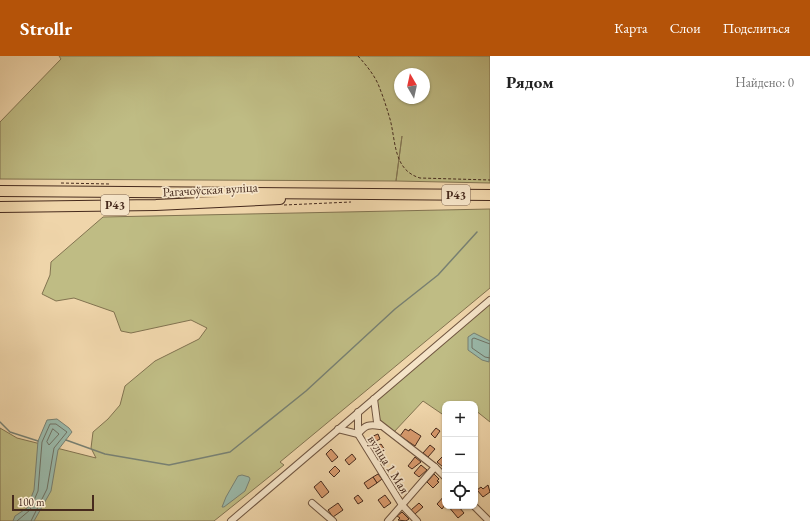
<!DOCTYPE html>
<html lang="ru">
<meta charset="utf-8">
<style>
body{margin:0;font-family:"EB Garamond",serif;background:#f2f2f2;color:#222}
.controls{position:absolute;right:12px;bottom:12px;display:grid;overflow:hidden;border-radius:8px;box-shadow:0 1px 3px #0004}
.controls button{width:36px;height:36px;display:grid;place-items:center;padding:0;border:0;border-bottom:1px solid #e0e0e0;background:#fff;color:#222;font:20px sans-serif}
.compass{position:absolute;left:394px;top:12px;width:36px;height:36px;border-radius:50%;background:#fff;box-shadow:0 1px 3px #0004;rotate:351deg}
.scale{position:absolute;left:12px;bottom:10px;width:82px;box-sizing:border-box;padding-left:4px;border:2px solid #462a1d;border-top:0;font-size:11px;line-height:14px;white-space:nowrap;color:#462a1d;-webkit-text-stroke:3px #f5e4c8;paint-order:stroke}
.list{margin:0;padding:0;list-style:none}
h2{display:flex;justify-content:space-between;align-items:center;height:52px;margin:0;padding:0 16px;font-size:17px}
h2 small{font-size:13px;font-weight:400;color:#767676}
.icon{flex:none;width:22px;height:22px;fill:none;stroke:currentColor;stroke-width:2;stroke-linecap:round;stroke-linejoin:round}
.map{position:relative;flex:none;width:490px;height:465px;overflow:hidden}
header{display:flex;align-items:center;gap:24px;box-sizing:border-box;height:56px;padding:0 20px;background:#b45309;color:#fff}
header strong{font-size:19px}
nav{display:flex;gap:22px;margin-inline-start:auto;font-size:14px}
main{display:flex}
aside{flex:1;background:#fff}
.map>svg:first-child{display:block}
</style>
<header>
<strong>Strollr</strong>
<nav><a>Карта</a><a>Слои</a><a>Поделиться</a></nav>
</header>
<main>
<div class="map">
<svg width="490" height="465" viewBox="0 0 490 465">
<rect width="100%" height="100%" fill="#efd5aa"/>
<filter id="stains"><feTurbulence type="fractalNoise" baseFrequency=".005" numOctaves="4"/><feColorMatrix values="0 0 0 0 .2 0 0 0 0 .09 0 0 0 0 .02 0 0 0 .5 -.17"/></filter>
<radialGradient id="worn" r=".72"><stop offset=".6" stop-color="#630" stop-opacity="0"/><stop offset="1" stop-color="#630" stop-opacity=".3"/></radialGradient>
<g fill="#bfbc84" stroke="#827350" fill-rule="evenodd">
<path d="M59 0H490V127L396 125 402 80 396 125 0 123V66L61 3ZM400 18H424V42H400Z"/>
<path d="M490 153V232L280 406 284 409 214 465H0V372L17 382 96 402 91 392 93 376 108 363 120 349 125 330 155 305 199 283 207 272 191 264 131 277 121 275 114 256 74 242 56 245 42 238 50 219 51 206 103 161Z"/>
<path d="M490 248V366L475 354V348H445V360L423 345 393 377 380 365 377 344Z"/>
</g>
<g fill="#9ab9aa" stroke="#788072">
<path d="M474 277 490 285 489 306 482 304 468 294V281Z"/>
<path d="M57 363 69 372 72 376 58 394 51 435 34 465H13L15 460 27 452 34 434 38 385 47 364Z"/>
<path d="M242 419 249 421 250 423 245 435 224 451H222L226 441 238 420Z"/>
</g>
<g fill="none" stroke-linecap="round" stroke-linejoin="round">
<g stroke="#707264" stroke-width="1">
<path d="M490 288 474 282 472 283V292L485 301 490 302"/>
<path d="M53 373 59 378 49 389 47 386Z"/>
<path d="M17 465 30 454 38 435 42 386 50 368H56L67 376 54 392 47 433 31 465"/>
</g>
<g stroke="#788072" stroke-width="1.5">
<path d="M0 366 10 376 38 385"/>
<path d="M66 384 105 398 169 409 230 396 306 335 395 253 438 219 477 176"/>
</g>
</g>
<g fill="#da9c6f" stroke="#462a1d">
<path d="M436 372 440 375 435 382 431 378Z"/>
<path d="M405 373 409 375 410 373 421 380 415 390 400 380Z"/>
<path d="M378 378 380 383 374 386 371 381Z"/>
<path d="M381 388 385 394 376 399 372 393Z"/>
<path d="M430 389 435 393 428 401 423 397Z"/>
<path d="M331 393 338 401 332 406 326 398Z"/>
<path d="M352 398 356 403 349 409 345 404Z"/>
<path d="M445 398V408L443 411 437 406Z"/>
<path d="M415 401 421 406 412 413 408 410Z"/>
<path d="M421 409 427 414 419 421 414 417Z"/>
<path d="M335 410 340 415 334 421 329 416Z"/>
<path d="M378 418 382 423 377 427 373 421Z"/>
<path d="M434 418 439 423 437 425 439 426 433 432 427 426Z"/>
<path d="M373 421 377 427 368 433 364 427Z"/>
<path d="M321 425 329 436 322 442 314 431Z"/>
<path d="M488 429 490 436 483 441 477 434 481 431 483 433Z"/>
<path d="M358 439 363 445 358 448 354 442Z"/>
<path d="M385 439 391 447 384 452 378 444Z"/>
<path d="M445 439V449L442 453 437 448Z"/>
<path d="M338 447 343 454 333 461 328 454Z"/>
<path d="M419 447 423 451 415 458 411 454Z"/>
<path d="M448 450H461L459 451 464 457 458 462Z"/>
<path d="M402 456 409 463 406 465 398 464 400 462 397 460Z"/>
</g>
<g fill="none" stroke-linecap="round" stroke-linejoin="round">
<defs>
<g id="minor">
<path d="M374 343 377 366 435 411 445 421"/>
<path d="M358 356V378L402 449 417 465"/>
<path d="M338 373 358 378C365 369 369 368 380 370"/>
<path d="M312 447 333 465"/>
<path d="M474 450 489 465"/>
<path d="M231 465 490 244"/>
<path d="M388 465 435 411"/>
</g>
<g id="primary">
<path d="M0 135 490 139"/>
<path d="M0 151 156 149 280 143"/>
</g>
</defs>
<use href="#minor" stroke="#705540" stroke-width="8"/>
<use href="#primary" stroke="#462a1d" stroke-width="12"/>
<g stroke="#462a1d" stroke-width="1" stroke-dasharray="3 2" stroke-linecap="butt">
<path d="M358 0C367 10 376 21 380 33 384 43 387 53 390 63 396 85 393 114 420 122L490 124"/>
<path d="M61 127 109 128"/>
<path d="M284 149 351 146"/>
</g>
<use href="#minor" stroke="#f5e4c8" stroke-width="6"/>
<use href="#primary" stroke="#efd5aa" stroke-width="10"/>
</g>
<g text-anchor="middle" stroke-width="3.5" stroke-linejoin="round" paint-order="stroke">
<g fill="#f5e4c8" stroke="#7a6250" stroke-width="1">
<rect x="442" y="129" width="28" height="20" rx="3"/>
<rect x="101" y="139" width="28" height="20" rx="3"/>
</g>
<g font-size="12" font-weight="bold" fill="#462a1d">
<text x="456" y="143">Р43</text>
<text x="115" y="153">Р43</text>
</g>
<g font-size="13" fill="#462a1d" stroke="#f5e4c8">
<text transform="translate(210 133) rotate(-3)" y="5">Рагачоўская вуліца</text>
<text transform="translate(389 408) rotate(58)" y="5">вуліца 1 Мая</text>
</g>
</g>
<rect width="100%" height="100%" filter="url(#stains)"/>
<rect width="100%" height="100%" fill="url(#worn)"/>
</svg>
<div class="controls">
<button>+</button>
<button>−</button>
<button><svg class="icon" aria-label="locate" viewBox="0 0 24 24"><circle cx="12" cy="12" r="6"/><path d="M12 2v4M12 18v4M2 12h4M18 12h4"/></svg></button>
</div>
<svg class="compass" viewBox="-18 -18 36 36"><path d="M0-13l5 13h-10z" fill="#e53935"/><path d="M0 13l5-13h-10z" fill="#767676"/></svg>
<div class="scale">100 m</div>
</div>
<aside>
<h2>Рядом<small>Найдено: 0</small></h2>
<ul class="list">
</ul>
</aside>
</main>
